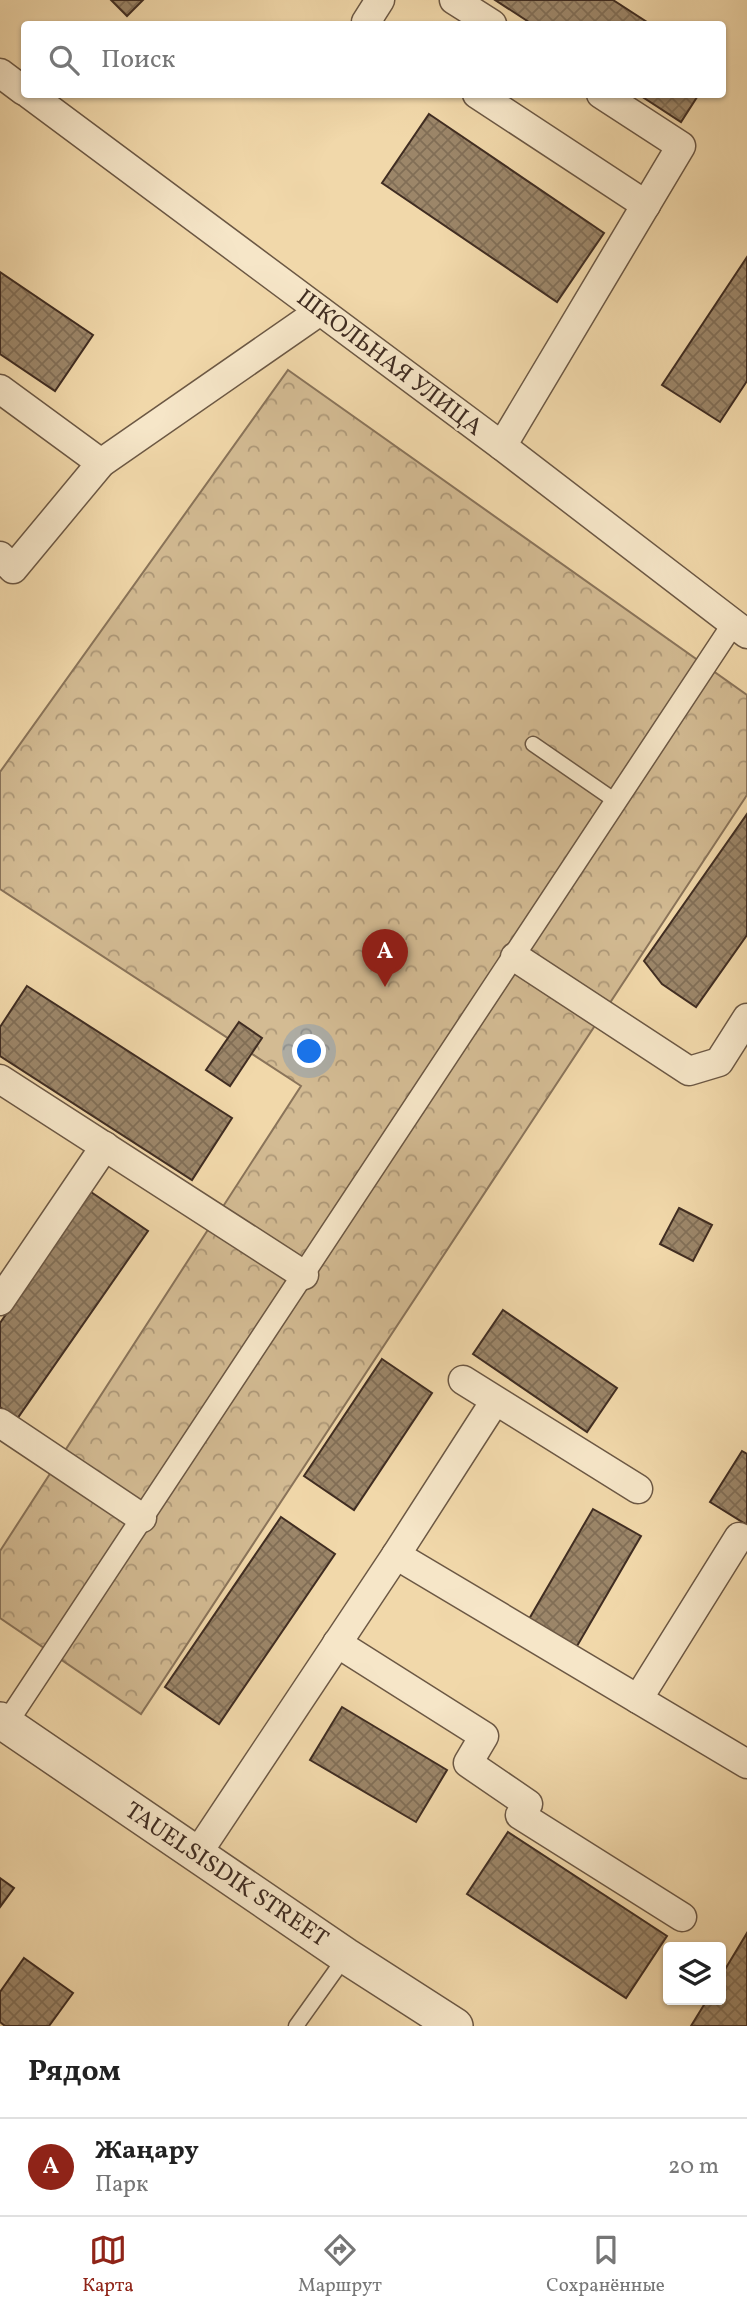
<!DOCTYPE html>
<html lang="ru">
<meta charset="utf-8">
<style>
body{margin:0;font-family:Vollkorn,serif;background:#f6f6f6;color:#222}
.controls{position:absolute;right:21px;bottom:21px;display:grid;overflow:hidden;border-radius:7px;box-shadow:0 2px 5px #0004}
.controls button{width:63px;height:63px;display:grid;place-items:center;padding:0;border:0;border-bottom:2px solid #e0e0e0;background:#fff;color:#222;font:35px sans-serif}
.you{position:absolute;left:310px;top:1052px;width:24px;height:24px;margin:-18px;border:5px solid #fff;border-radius:50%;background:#1a73e8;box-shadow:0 0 0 10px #1a73e833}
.badge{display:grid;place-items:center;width:46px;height:46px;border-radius:50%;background:#8f2418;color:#fff;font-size:23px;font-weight:700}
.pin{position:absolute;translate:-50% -58px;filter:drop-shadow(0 2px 4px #0008)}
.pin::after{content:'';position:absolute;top:37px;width:24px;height:21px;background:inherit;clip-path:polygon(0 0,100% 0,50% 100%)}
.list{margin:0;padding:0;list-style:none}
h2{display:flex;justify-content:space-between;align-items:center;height:91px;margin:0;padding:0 28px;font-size:30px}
h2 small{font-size:23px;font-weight:400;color:#767676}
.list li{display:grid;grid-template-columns:46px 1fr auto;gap:21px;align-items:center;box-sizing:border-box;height:98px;padding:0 28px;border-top:2px solid #e0e0e0}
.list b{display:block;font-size:26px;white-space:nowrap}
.list p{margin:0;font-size:23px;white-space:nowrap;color:#767676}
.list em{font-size:23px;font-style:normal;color:#767676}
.icon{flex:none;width:38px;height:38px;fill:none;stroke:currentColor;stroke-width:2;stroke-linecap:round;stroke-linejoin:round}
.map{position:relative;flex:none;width:747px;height:2026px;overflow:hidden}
.search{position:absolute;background:#fff;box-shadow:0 2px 5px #0004;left:21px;right:21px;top:21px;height:77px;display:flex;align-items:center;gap:18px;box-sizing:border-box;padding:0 24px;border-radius:7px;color:#767676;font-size:26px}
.sheet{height:189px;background:#fff}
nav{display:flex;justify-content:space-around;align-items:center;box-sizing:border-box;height:98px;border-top:2px solid #e0e0e0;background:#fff;font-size:19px;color:#767676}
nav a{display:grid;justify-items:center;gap:4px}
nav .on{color:#8f2418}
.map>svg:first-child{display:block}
</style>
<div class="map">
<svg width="747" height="2026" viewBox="0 0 747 2026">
<defs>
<pattern id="forest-crowns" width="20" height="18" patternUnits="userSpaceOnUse" patternTransform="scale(1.75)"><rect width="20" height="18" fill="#d3bb93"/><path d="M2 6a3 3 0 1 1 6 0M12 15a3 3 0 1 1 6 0" fill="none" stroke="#ad9878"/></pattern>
<pattern id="building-cross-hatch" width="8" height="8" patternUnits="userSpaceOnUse" patternTransform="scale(1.75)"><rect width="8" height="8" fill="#9c8669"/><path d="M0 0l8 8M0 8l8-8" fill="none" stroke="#816e56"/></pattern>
</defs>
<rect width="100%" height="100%" fill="#f1d8aa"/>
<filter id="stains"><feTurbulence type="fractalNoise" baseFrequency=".00286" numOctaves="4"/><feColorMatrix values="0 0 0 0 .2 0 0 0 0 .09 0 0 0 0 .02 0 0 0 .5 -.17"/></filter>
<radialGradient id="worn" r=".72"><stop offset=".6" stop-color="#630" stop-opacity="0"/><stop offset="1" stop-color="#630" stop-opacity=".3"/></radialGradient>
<path fill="url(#forest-crowns)" stroke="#8a745a" stroke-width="2" d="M288 370 747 695V795L141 1714 0 1618V1551L301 1086 0 889V772Z"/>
<g fill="url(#building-cross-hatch)" stroke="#402d22" stroke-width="2">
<path d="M111 0H143L127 16Z"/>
<path d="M495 0H613L650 24H532Z"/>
<path d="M638 94H699L681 122Z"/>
<path d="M429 114 604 233 557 302 382 183Z"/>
<path d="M747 257V381L720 422 662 385Z"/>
<path d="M0 272 93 335 55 391 0 354Z"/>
<path d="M747 814V935L696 1007 662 984 644 961Z"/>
<path d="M27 986 232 1118 192 1180 0 1056V1027Z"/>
<path d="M239 1022 262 1038 230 1086 206 1070Z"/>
<path d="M91 1192 148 1231 17 1419 0 1407V1323Z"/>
<path d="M679 1208 712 1225 693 1261 660 1244Z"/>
<path d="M503 1310 617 1388 587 1432 473 1354Z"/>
<path d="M382 1359 432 1393 354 1510 304 1476Z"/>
<path d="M742 1451 747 1454V1525L710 1502Z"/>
<path d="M593 1509 641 1536 573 1653 525 1626Z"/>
<path d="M281 1517 335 1554 219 1724 165 1687Z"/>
<path d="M342 1707 447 1770 416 1822 310 1760Z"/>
<path d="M508 1832 667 1936 626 1998 467 1894Z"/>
<path d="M0 1878 14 1888 0 1907Z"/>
<path d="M747 1933V2026H691L707 2000H721V1976Z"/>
<path d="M24 1958 73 1993 49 2026H5L0 2022V1992Z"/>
</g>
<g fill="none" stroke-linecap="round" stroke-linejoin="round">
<defs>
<g id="service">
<path d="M533 744 617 802"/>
<path d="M296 2026 346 1956"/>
</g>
<path id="pedestrian" d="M6 1724 733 624"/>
<g id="minor">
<path d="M454 0 492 24"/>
<path d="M370 24 366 22 380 0"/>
<path d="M0 73 24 91"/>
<path d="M29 94 502 446 747 634"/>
<path d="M477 94 646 205"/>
<path d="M0 389 101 463"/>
<path d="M502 446 681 146 601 94"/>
<path d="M0 556 13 569 101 463 320 311"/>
<path d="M515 957 689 1071 719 1062 747 1018"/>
<path d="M0 1079 304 1275"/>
<path d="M0 1301 105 1146"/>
<path d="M463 1380 638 1489"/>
<path d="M0 1423 142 1518"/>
<path d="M396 1555 747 1764"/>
<path d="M337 1643 484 1736 468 1763 528 1804 520 1815 682 1917"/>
<path d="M638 1699 739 1537"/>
<path d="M197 1854 396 1555 495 1401"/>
</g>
<path id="tertiary" d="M0 1720 346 1956 455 2026"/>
</defs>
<use href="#service" stroke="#6c5844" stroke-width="17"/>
<use href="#pedestrian" stroke="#6c5844" stroke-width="24"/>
<use href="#minor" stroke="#6c5844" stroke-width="31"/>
<use href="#tertiary" stroke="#6c5844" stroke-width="38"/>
<use href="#service" stroke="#f6e6c8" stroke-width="14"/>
<use href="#pedestrian" stroke="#f6e6c8" stroke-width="21"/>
<use href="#minor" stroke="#f6e6c8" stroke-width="28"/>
<use href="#tertiary" stroke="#f6e6c8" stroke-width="35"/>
</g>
<g text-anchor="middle" stroke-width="5" stroke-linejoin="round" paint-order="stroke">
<g font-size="24" fill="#402d22" stroke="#f6e6c8">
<text transform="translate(390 362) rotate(37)" y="8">ШКОЛЬНАЯ УЛИЦА</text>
<text transform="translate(227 1874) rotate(34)" y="8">TAUELSISDIK STREET</text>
</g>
</g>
<rect width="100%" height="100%" filter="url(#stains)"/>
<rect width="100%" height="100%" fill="url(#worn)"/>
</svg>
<div class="controls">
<button><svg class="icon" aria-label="layers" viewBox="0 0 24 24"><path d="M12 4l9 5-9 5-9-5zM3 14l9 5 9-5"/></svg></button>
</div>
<div class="you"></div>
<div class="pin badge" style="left:385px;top:987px">A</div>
<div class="search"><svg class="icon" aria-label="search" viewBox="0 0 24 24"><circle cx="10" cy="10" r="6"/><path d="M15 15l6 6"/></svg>Поиск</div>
</div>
<section class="sheet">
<h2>Рядом<small></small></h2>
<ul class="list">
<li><span class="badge">A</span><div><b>Жаңару</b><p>Парк</p></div><em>20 m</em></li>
</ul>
</section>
<nav>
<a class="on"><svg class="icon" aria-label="map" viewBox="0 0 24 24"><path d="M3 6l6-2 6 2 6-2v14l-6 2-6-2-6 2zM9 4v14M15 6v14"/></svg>Карта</a>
<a><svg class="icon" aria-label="directions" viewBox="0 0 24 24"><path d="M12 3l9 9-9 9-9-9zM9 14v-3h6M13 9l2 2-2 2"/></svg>Маршрут</a>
<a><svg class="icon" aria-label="saved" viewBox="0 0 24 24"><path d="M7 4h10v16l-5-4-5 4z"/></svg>Сохранённые</a>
</nav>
